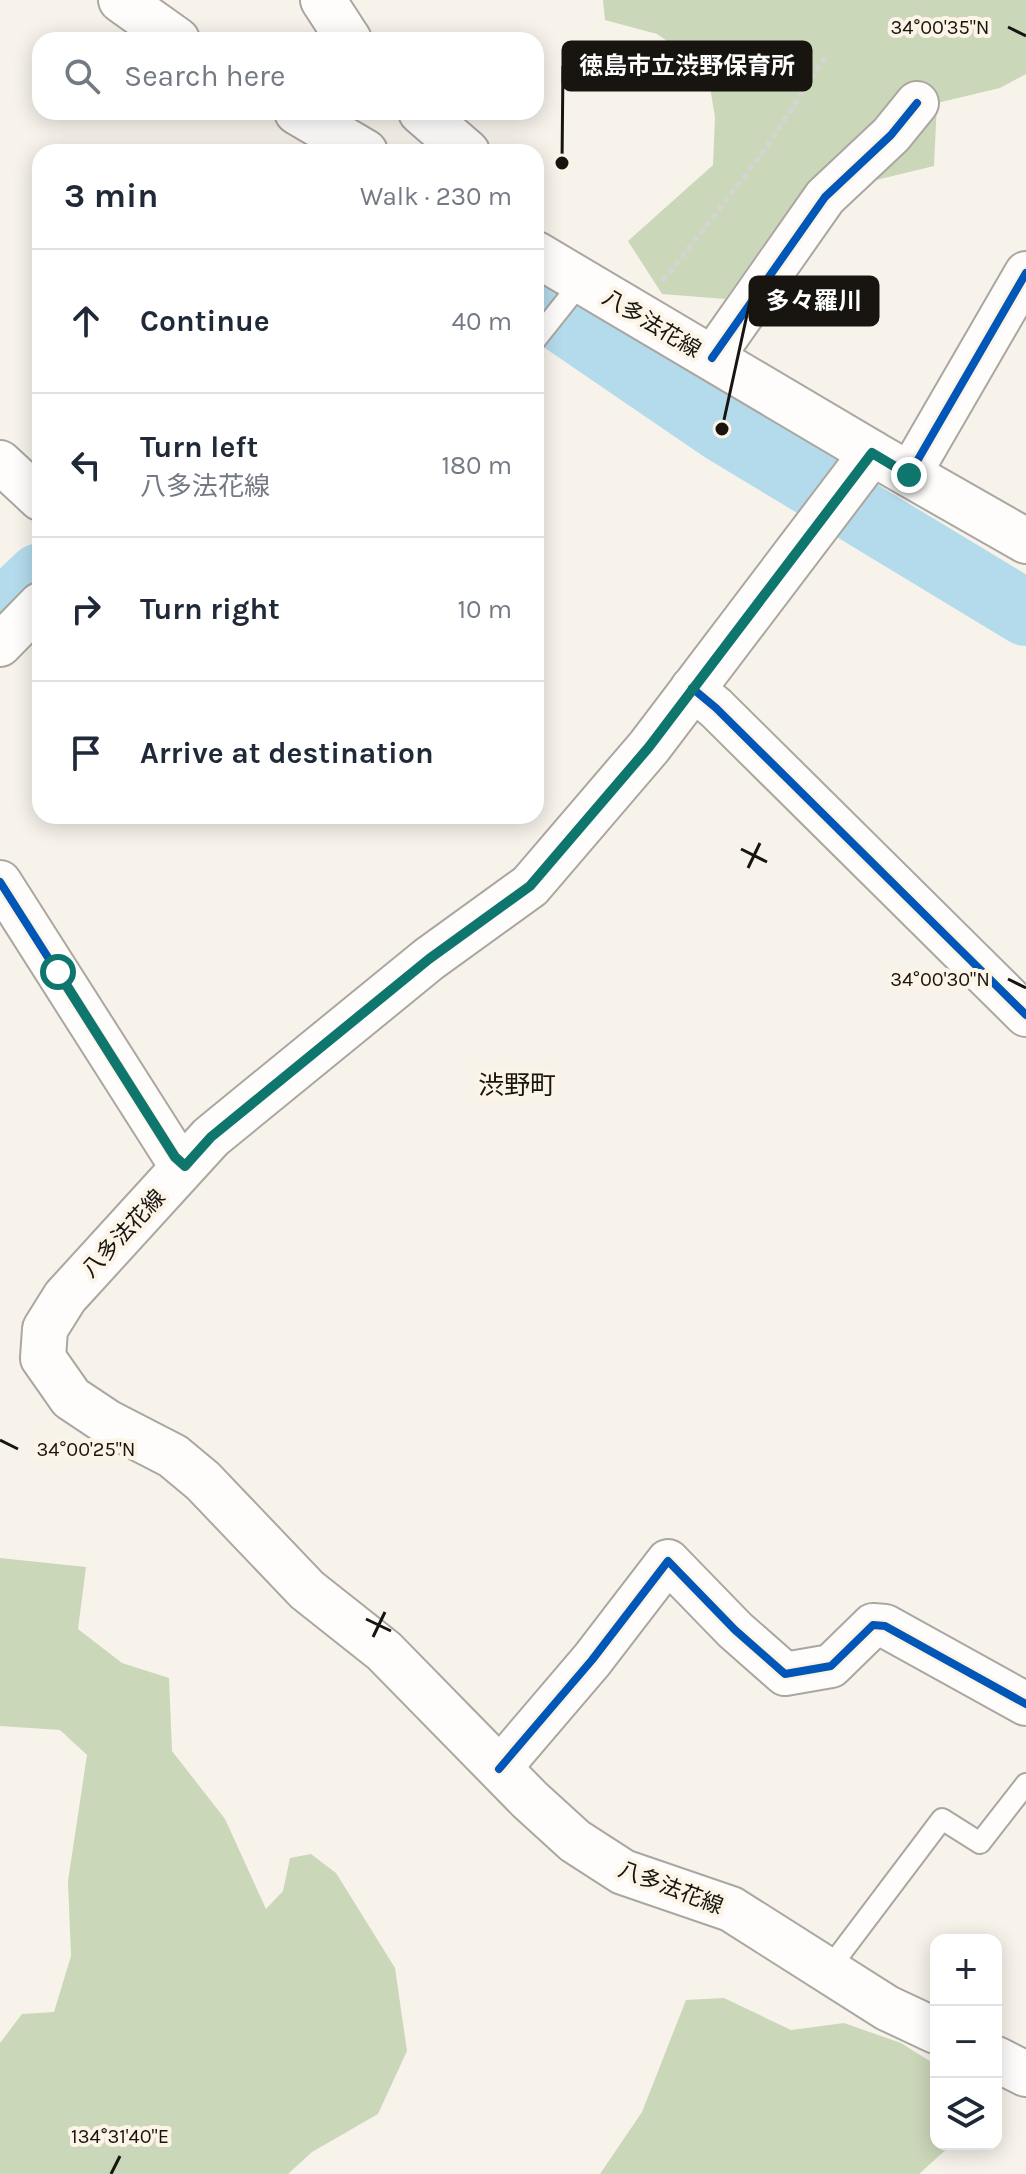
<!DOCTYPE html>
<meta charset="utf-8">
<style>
body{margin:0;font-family:Karla,"Noto Sans JP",sans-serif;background:#f2f2f3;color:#1f2937}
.controls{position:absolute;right:24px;bottom:24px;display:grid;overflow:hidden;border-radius:16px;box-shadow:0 4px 20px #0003}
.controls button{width:72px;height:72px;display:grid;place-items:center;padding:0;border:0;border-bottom:2px solid #e0e1e3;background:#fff;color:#1f2937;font:40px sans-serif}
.stop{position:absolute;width:24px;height:24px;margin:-18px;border:6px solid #0f766e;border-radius:50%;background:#fff}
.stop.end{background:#0f766e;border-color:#fff;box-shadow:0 2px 8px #0008}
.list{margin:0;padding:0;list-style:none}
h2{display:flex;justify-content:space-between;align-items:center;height:104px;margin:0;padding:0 32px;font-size:34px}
h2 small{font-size:26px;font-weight:400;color:#747a83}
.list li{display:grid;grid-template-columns:52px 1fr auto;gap:24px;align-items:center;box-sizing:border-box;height:144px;padding:0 32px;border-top:2px solid #e0e1e3}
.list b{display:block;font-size:30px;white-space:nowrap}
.list p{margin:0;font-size:26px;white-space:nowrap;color:#747a83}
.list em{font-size:26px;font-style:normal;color:#747a83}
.icon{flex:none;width:44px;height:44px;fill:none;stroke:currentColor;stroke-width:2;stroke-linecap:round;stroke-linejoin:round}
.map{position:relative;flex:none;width:1026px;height:2174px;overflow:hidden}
.search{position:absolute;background:#fff;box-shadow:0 4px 20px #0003;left:32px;top:32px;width:512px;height:88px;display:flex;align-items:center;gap:20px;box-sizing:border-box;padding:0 28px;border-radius:24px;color:#747a83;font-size:30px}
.panel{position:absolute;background:#fff;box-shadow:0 4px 20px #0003;left:32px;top:144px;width:512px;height:680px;border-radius:24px}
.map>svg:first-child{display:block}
</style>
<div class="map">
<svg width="1026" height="2174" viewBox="0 0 1026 2174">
<rect width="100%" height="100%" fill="#f7f3eb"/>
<g fill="#cbd7b9">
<path d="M603 0H1026V74L1000 88 937 103 934 166 872 181 782 219 725 299 662 294 628 241 713 165 715 117 707 69 657 34 605 20Z"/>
<path d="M0 1558 86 1567 78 1629 122 1663 169 1678 172 1751 225 1819 266 1909 283 1891 290 1858 311 1854 336 1873 395 1968 407 2051 378 2114 312 2152 288 2174H0V2043L22 2014 54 2012 71 1956 68 1881 87 1755 60 1730 0 1726Z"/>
<path d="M724 1998 791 2030 844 2023 901 2043 936 2065V2144L950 2146 919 2174H600L642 2112 686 2000Z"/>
</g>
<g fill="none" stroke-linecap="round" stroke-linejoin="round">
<g stroke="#b4dbec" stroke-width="66">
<path d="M536 302 722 429 1026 613"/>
<path d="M0 614 40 576"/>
</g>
<defs>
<g id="service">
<path d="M536 339 582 281"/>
<path d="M828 1970 942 1819 980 1843 1026 1784"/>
</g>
<g id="minor">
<path d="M712 358 825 197 891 135 917 103"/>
<path d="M0 462 40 499"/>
<path d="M909 475 1026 273"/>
<path d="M0 645 40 604"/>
<path d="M692 688 716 708 1026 1015"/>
<path d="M0 882 175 1157 185 1166"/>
<path d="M499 1769 592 1660 668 1561 735 1630 785 1674 831 1666 873 1625 885 1626 1026 1704"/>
</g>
<path id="tertiary" d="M872 453 1026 541"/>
<g id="secondary">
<path d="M121 0 177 40"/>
<path d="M323 0 349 40"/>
<path d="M297 112 365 152"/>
<path d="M421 112 467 152"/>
<path d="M536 254 872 453 649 747 530 886 429 959 211 1137 65 1297 45 1329 43 1358 71 1398 107 1422 173 1456 203 1481 307 1590 384 1651 530 1800 575 1841 623 1872 731 1909 887 2008 936 2031"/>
<path d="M996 2059 1026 2074"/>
</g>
</defs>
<use href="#service" stroke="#aaa7a1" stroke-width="24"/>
<use href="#minor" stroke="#aaa7a1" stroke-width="46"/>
<use href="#tertiary" stroke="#aaa7a1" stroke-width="48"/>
<use href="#secondary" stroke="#aaa7a1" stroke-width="48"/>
<path stroke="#d6d4d2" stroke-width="5" stroke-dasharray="6 4" stroke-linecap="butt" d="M663 281 761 155 826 56"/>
<use href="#service" stroke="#fefdfc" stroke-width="20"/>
<use href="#minor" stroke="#fefdfc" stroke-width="42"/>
<use href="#tertiary" stroke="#fefdfc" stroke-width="44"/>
<use href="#secondary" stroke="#fefdfc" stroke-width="44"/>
<defs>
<g id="cycleway">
<path d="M712 358 825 197 891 135 917 103"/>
<path d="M909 475 1026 273"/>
<path d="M692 688 716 708 1026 1015"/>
<path d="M0 882 175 1157 185 1166"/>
<path d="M499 1769 592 1660 668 1561 735 1630 785 1674 831 1666 873 1625 885 1626 1026 1704"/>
</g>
</defs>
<use href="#cycleway" stroke="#fcf4e6" stroke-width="13"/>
<use href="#cycleway" stroke="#0057b8" stroke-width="8"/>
</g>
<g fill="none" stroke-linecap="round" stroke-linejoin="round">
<path stroke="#0f766e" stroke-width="10" d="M58 972 175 1157 185 1166 211 1137 429 959 530 886 649 747 872 453 909 475"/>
</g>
<path fill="none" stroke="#181511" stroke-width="3" d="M1008 27 1026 36M741 849 767 862M748 868 760 843M1008 979 1026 988M0 1440 18 1449M366 1619 391 1631M373 1637 385 1612M111 2174 120 2156"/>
<g text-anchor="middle" stroke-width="8" stroke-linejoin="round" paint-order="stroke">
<g font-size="22" fill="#181511" stroke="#fcf4e6">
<text transform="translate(652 323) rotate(31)" y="8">八多法花線</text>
<text transform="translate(123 1233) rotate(-47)" y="8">八多法花線</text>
<text transform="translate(671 1887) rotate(21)" y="8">八多法花線</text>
</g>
<g font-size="26" fill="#181511" stroke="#fcf4e6">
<text x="517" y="1094">渋野町</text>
</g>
</g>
<g font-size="20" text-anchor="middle" fill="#181511" stroke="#fcf4e6" stroke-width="8" stroke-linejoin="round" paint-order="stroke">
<text x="940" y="34">34°00'35"N</text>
<text x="940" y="986">34°00'30"N</text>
<text x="86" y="1456">34°00'25"N</text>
<text x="120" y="2143">134°31'40"E</text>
</g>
<path fill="none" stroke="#181511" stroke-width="3" d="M562 163L563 66M722 429L750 301"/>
<g fill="#181511" stroke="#fcf4e6" stroke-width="3">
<circle cx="562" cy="163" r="8"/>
<circle cx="722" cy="429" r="8"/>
</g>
<g fill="#181511" stroke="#181511" stroke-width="3">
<rect x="563" y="42" width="248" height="48" rx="8"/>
<rect x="750" y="277" width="128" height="48" rx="8"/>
</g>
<g font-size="24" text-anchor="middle" font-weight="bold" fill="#fff">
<text x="687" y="74">徳島市立渋野保育所</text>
<text x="814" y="309">多々羅川</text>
</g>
</svg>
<div class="controls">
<button>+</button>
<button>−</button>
<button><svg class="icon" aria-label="layers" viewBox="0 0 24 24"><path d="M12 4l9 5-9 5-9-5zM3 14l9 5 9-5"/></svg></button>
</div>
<div class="stop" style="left:58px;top:972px"></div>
<div class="stop end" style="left:909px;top:475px"></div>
<div class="search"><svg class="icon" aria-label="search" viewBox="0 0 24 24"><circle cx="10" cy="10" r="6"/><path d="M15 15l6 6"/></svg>Search here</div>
<section class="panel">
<h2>3 min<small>Walk · 230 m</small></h2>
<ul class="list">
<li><svg class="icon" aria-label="ahead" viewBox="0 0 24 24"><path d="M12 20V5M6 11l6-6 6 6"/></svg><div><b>Continue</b></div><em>40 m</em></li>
<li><svg class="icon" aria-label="left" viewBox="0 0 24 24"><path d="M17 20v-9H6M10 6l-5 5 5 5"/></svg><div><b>Turn left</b><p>八多法花線</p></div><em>180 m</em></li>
<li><svg class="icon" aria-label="right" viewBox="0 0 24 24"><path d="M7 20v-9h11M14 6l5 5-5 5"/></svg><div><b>Turn right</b></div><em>10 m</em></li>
<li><svg class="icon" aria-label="arrive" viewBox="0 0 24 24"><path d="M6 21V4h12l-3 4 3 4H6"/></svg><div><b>Arrive at destination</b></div></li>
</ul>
</section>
</div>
